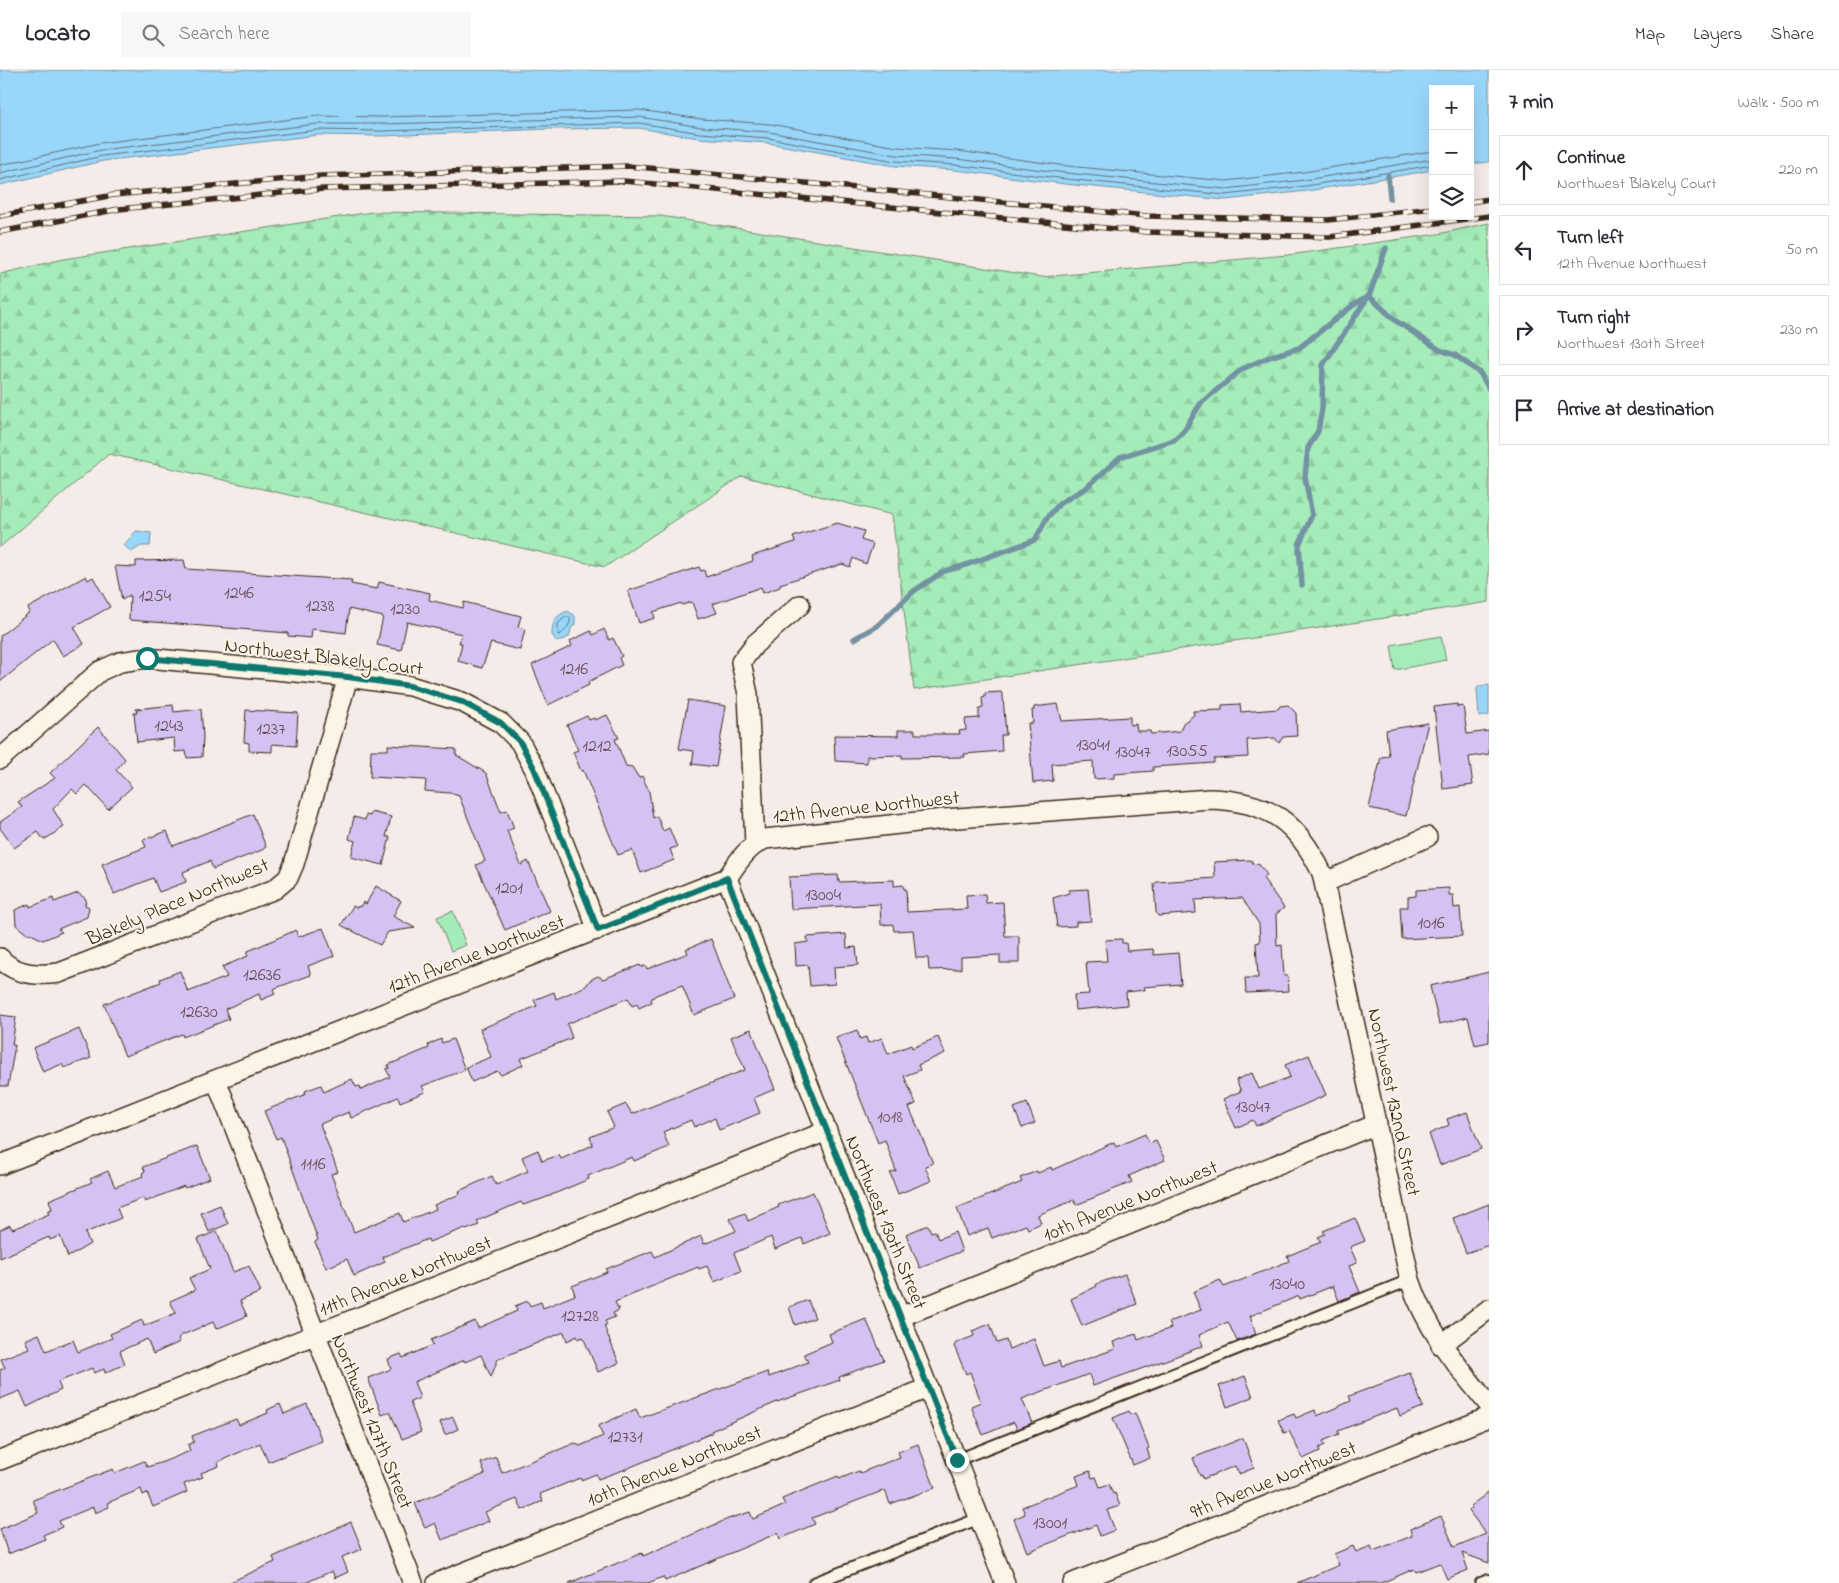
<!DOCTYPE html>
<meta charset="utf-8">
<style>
body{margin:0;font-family:"Indie Flower",sans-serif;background:#f7f7f7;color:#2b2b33}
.controls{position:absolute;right:15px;top:15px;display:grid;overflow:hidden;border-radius:0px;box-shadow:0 5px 20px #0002}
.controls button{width:45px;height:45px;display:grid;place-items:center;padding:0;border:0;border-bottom:1px solid #e1e1e2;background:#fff;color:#2b2b33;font:25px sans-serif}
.stop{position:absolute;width:15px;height:15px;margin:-11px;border:4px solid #0f766e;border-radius:50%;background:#fff}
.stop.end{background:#0f766e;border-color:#fff;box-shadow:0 1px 5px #0008}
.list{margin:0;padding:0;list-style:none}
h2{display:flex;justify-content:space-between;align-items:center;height:65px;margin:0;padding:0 20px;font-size:21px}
h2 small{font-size:16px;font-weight:400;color:#7c7c81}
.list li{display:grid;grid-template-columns:32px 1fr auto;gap:15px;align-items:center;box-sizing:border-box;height:70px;margin:0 10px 10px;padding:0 10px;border:1px solid #e1e1e2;border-radius:0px}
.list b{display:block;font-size:19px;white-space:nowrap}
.list p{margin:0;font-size:16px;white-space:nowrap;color:#7c7c81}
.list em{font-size:16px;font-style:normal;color:#7c7c81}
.icon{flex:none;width:28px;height:28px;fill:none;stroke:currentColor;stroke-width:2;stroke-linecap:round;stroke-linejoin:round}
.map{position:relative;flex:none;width:1489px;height:1513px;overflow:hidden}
header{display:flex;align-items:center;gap:30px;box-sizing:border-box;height:70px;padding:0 25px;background:#fff;border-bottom:1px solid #e1e1e2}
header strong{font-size:24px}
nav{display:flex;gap:28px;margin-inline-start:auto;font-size:18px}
.search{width:350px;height:45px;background:#f7f7f7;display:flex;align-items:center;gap:12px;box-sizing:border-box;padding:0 18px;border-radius:0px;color:#7c7c81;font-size:19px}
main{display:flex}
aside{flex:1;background:#fff}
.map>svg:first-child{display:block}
</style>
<header>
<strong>Locato</strong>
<div class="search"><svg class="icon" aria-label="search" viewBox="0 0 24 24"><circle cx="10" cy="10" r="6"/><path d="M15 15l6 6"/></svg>Search here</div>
<nav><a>Map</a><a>Layers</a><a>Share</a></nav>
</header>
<main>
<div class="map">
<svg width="1489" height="1513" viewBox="0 0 1489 1513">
<defs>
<pattern id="forest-firs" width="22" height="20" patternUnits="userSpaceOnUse" patternTransform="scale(1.25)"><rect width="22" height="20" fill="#a5ecba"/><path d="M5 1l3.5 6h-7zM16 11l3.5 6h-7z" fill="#8fcb9f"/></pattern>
</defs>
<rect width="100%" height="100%" fill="#f5ebe8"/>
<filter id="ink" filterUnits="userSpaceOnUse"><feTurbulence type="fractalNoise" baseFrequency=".02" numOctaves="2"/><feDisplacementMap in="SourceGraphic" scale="10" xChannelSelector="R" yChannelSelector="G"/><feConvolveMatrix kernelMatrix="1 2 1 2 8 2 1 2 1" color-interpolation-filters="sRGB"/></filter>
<g filter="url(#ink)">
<path fill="url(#forest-firs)" stroke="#708b6c" d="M372 142 661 146 1041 207 1288 185 1438 164 1489 153V532L914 620 892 445 742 406 605 497 109 384 0 477V204L63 189Z"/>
<g fill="#a5ecba" stroke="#708b6c">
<path d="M1441 566 1446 590 1395 600 1391 575Z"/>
<path d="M453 841 466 875 451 881 437 847Z"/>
</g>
<g fill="#99d7fa" stroke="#7392a2">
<path d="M0 0H1489V92L1470 94V19H1433V100L1307 121 1225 130 1065 114 955 100 895 96 768 73 699 68 639 58 548 59 382 66 318 65 103 91 0 115Z"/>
<path d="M136 461 151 463 150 476H141L131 482 124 475Z"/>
<path d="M568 541 575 546V554L571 559 569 567 557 572 552 565C552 553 555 545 568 541Z"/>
<path d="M1489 615V645L1479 647 1477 619 1478 616Z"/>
</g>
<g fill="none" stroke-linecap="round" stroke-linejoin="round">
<g stroke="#616f76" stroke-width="1">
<path d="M0 95 100 73 317 46 382 47 639 40 701 49 770 54 897 77 957 81 1067 96 1226 111 1304 102 1433 81"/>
<path d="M0 103 101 80 317 54H382L639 47 701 57 769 62 896 85 956 89 1066 103 1225 119 1305 110 1433 89"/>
<path d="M0 110 102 86 317 60 382 61 639 53 700 63 768 68 895 91 955 95 1066 109 1225 125 1306 116 1433 95"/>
<path d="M566 547H570C572 553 564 564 558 565V554Z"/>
</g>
<g stroke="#7392a2" stroke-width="5.5">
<path d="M1388 106 1390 128"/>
<path d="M1386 178 1369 226 1396 251 1440 280 1455 285 1480 303 1489 319"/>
<path d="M1302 515 1299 475 1312 445 1305 407 1308 378 1318 361 1322 339 1323 295 1368 227"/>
<path d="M854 569 877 556 914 521 944 501 960 497 1035 470 1047 448 1060 433 1086 418 1120 387 1174 370 1184 360 1201 333 1242 299 1269 287 1299 278 1352 236 1369 226"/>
</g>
</g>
<g fill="#d7c1f2" stroke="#3b2a1e">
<path d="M837 453 864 461 861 470 873 474 866 494 853 488 850 497 842 494 780 514V517L763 523 761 517 713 534 717 543 698 549 692 532 682 535 681 533 653 542 655 548 639 553 628 521 699 497 701 501 704 500 706 507 753 491 752 486 795 472 793 467Z"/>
<path d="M184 490 186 499 352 510 351 514 377 519 379 512 430 523 429 530 463 538 464 532 521 546 518 557 525 559 520 580 491 573 482 598 458 591 462 573H459L462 564 407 552 401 580 377 575 383 547 349 539 346 563 312 559 311 568 288 566V563L129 550 130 525 122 530 115 496 136 497V491Z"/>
<path d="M86 506 88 510 93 507 110 537 74 557 84 574 63 586 53 569 0 612V566L30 542 28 538Z"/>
<path d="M604 559 609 570 613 568 622 586 619 588 622 595 588 612 589 615 548 635 532 595 572 576 570 571 591 561 593 565Z"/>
<path d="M1001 622 1003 626 1006 665H1001L1002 681 964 684 965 687 902 688V685L867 686V693L835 691 834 665 898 666V660H915V664H960L959 661 966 660 965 649 979 648V639L983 638 982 628 985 627V623Z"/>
<path d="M688 630 726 636 716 697 692 694 694 681 679 679Z"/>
<path d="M1058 634 1062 651 1130 647V655L1136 654 1137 661H1150L1151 664 1180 661 1183 653 1194 645 1193 641 1222 640V635L1240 634 1241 642 1278 639 1280 636 1288 635 1296 643 1297 666 1283 667 1279 673 1275 668 1247 670 1248 687 1214 689V693L1153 697V701L1114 704V708L1094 709 1093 691 1052 694 1053 711 1033 713 1028 653H1033L1032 640H1034V637Z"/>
<path d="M1457 634V637L1463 636 1467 664 1489 661V684L1469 687 1473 715 1443 719 1434 637Z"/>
<path d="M173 635 174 642 201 639 203 666 202 687 187 688 186 681 175 682 174 668 137 672 134 643H137L136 639Z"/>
<path d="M246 640 298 643 296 676 272 674V682L249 681V673L244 672Z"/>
<path d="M607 645 619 668 615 669 626 696 632 697 639 708 642 706 649 721 653 748 657 746 663 761 669 758 677 777 670 779 674 790 641 803 632 780 618 785 583 700 581 701 573 682 578 680 567 655 587 646 589 650 594 648 595 650Z"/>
<path d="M1428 653 1406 746 1369 738 1381 687 1389 686 1386 660Z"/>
<path d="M98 657 125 689 116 700 132 717 108 739 86 715 77 724 72 719 53 739 64 757 44 770 38 762 14 778 0 758V752L22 737 18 732 55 708 50 703Z"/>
<path d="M388 675 456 679V685L486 703 501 742 507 740 514 758 507 761 521 795 528 791 550 841 505 860 476 795 485 791 459 726 450 723 425 721 426 710 370 707 371 680H388Z"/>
<path d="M371 742 391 747 386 767H390L383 795 351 787 355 771 349 769 354 747 365 750 366 745 370 746Z"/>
<path d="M253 744 266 777 262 780 213 799 210 791 183 802 186 812 159 822 153 808 114 824 102 794 146 777 143 770 167 761 173 776Z"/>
<path d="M1251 790 1254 795 1258 793 1267 805 1263 808 1284 838 1276 844 1277 876 1282 875 1284 906H1288L1289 921 1246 923 1245 908H1258L1256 873 1260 872 1259 854 1242 828 1195 830 1196 843 1158 846 1156 842 1154 814 1157 812 1215 808 1214 792Z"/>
<path d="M838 805 839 812 894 810V816L903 815 904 819H906L907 842 967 839 966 825 985 824 986 833 1003 832 1005 866H1019V893H1000V885L961 887V899L929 900 928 888H916L913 860 894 861 893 854 881 855 880 834 791 839 789 807Z"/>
<path d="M376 816 401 831 393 846 415 858 388 862 380 875 341 855 353 836 357 838 358 836 360 837 363 832 366 834Z"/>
<path d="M1449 818V825H1453L1454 838 1460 837 1462 866 1402 869 1400 837H1408V827L1416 826V820Z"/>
<path d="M1088 819 1091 851 1076 852V856L1057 857 1053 828 1069 823V820Z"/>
<path d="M78 823 86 829 85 835 89 837 87 847 58 859 62 862 43 870 29 863 28 865 16 855 15 840 29 834 30 837 53 828 54 832Z"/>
<path d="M323 858 334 886 308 896 311 905 273 919 275 924 261 930 259 924 225 939 229 949 183 967 182 964 125 986 104 934 161 912 160 909 180 901 188 922 227 907 222 897 248 886 246 882 296 860 298 867Z"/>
<path d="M846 864 847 878 856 877 858 895 834 897 835 914 810 916 808 895 796 896 795 874 808 872 807 867Z"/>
<path d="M711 869 734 929 694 945 682 915 656 925 651 929 652 932 639 938 637 934 632 936 628 928 567 954 572 968 520 989 523 995 501 1005 497 1001 472 1012 466 997 491 987 480 959 537 936 534 930 554 922 556 929 586 916 590 910 598 906 603 909 640 895 641 897 645 896 647 899 688 883 686 879Z"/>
<path d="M1122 869V873H1126L1127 881 1153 879 1154 885 1178 883 1181 914 1144 917 1145 920 1126 922 1127 935 1075 940 1074 925 1089 924 1086 892 1107 891 1105 870Z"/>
<path d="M1489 902V972L1475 975 1468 947 1439 954 1430 916Z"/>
<path d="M0 945 16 947 12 975H15L8 1016H0Z"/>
<path d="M79 959 91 988 64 998 62 994 43 1002 33 978Z"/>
<path d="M751 959 775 1019 754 1028 760 1043 719 1060 715 1048 694 1057 691 1050 663 1062 669 1077 634 1091 632 1087 588 1106 589 1109 542 1129 523 1135 521 1132 477 1151 479 1155 466 1160 465 1158 429 1172 428 1169 383 1187 385 1192 354 1206 347 1189 326 1198 315 1172 318 1170 281 1067 276 1069 264 1041 306 1024 305 1021 321 1015 324 1022 352 1009 356 1017 360 1016 361 1020 390 1007 386 999 389 998 388 995 429 978 428 975 441 969 442 973 453 969 465 1000 422 1016 425 1022 400 1032 398 1027 351 1048 349 1042 320 1054 338 1102 331 1104 354 1162 400 1143 403 1152 436 1139 434 1135 460 1124 459 1121 492 1106 496 1115 528 1101 522 1087 538 1080 542 1091 559 1085 561 1089 593 1075 590 1067 614 1057 607 1042 626 1034 632 1044 745 1000 731 967Z"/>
<path d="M857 960 860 969 866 967 868 973 882 968 888 984 911 975 912 978 938 967 945 983 918 995 920 1000 904 1006 916 1034 909 1037 933 1093 925 1096 931 1111 898 1124 890 1103 896 1101 885 1070 878 1073 836 968Z"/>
<path d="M1309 985 1326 1025 1256 1056 1253 1050 1236 1058 1223 1029 1241 1021 1236 1010 1252 1003 1259 1019 1290 1007 1285 995Z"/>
<path d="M1027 1033 1035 1053 1022 1058 1014 1038Z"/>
<path d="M1467 1042 1481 1079 1440 1095 1429 1064 1449 1055 1447 1049Z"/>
<path d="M1145 1064 1149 1074 1156 1071 1165 1090 1129 1106 1132 1112 1076 1135 1074 1130 1038 1145 1041 1153 1028 1159 1026 1155 992 1168 988 1158 967 1166 957 1138 1022 1112 1020 1108 1037 1101 1038 1103 1051 1097 1052 1100 1114 1072 1116 1077Z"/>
<path d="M197 1076 210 1108 185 1118 184 1116 145 1132 143 1128 117 1138 121 1148 85 1163 90 1174 68 1187 60 1166 50 1170 49 1167 0 1188V1160L10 1155 12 1159 21 1156 49 1144 47 1141 52 1139 49 1130 92 1112 90 1109 108 1101 115 1117 143 1106 142 1103 145 1101 143 1097Z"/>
<path d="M813 1122 830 1163 804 1174 802 1168 775 1179 771 1167 734 1183 741 1201 714 1212 707 1196 699 1199 698 1197 615 1232 619 1240 613 1243 615 1247 605 1251 607 1255 604 1256 619 1293 598 1302 583 1267 578 1269 577 1266 567 1271 564 1262 498 1289 491 1307 481 1285 465 1292 464 1290 414 1312 420 1328 410 1332 421 1362 402 1369 390 1342 382 1345 368 1308 391 1299 388 1289 401 1284 403 1288 433 1275 431 1270 475 1251 478 1258 517 1241 515 1236 528 1231 530 1236 541 1232 543 1238 575 1225 572 1216 607 1202 606 1199 652 1181 655 1187 701 1166 704 1174 736 1161 730 1149 745 1143 748 1151 779 1137 778 1135Z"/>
<path d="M1489 1134V1175L1466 1183 1453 1148Z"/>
<path d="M220 1135 228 1154 209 1162 201 1143Z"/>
<path d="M1355 1148 1365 1171 1350 1177 1357 1193 1349 1196 1360 1222 1339 1231 1333 1216 1300 1229 1299 1226 1250 1246 1256 1264 1237 1271 1228 1252 1199 1265 1203 1276 1166 1290 1093 1316 1089 1304 1022 1329 1032 1353 1017 1359 1014 1352 983 1365 971 1336 981 1332 970 1302 966 1304 954 1276 956 1273 974 1266 972 1261 990 1254 997 1273 1006 1270 1009 1279 1034 1269 1044 1296 1059 1291 1061 1298 1115 1279 1113 1272 1136 1264 1138 1270 1171 1258 1169 1252 1201 1240 1193 1222 1220 1210 1224 1217 1289 1191 1287 1186 1321 1172 1318 1167 1325 1164 1323 1161Z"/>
<path d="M928 1155 931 1162 935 1161 938 1169 955 1162 962 1181 920 1198 906 1164Z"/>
<path d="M217 1161 233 1202 249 1196 261 1222 240 1231 247 1246 216 1259 213 1252 180 1266 178 1269 180 1272 153 1284 147 1269 120 1281 125 1294 105 1303 104 1299 94 1303 92 1298 58 1312 61 1320 27 1337 20 1321 0 1329V1300L5 1298 1 1289 29 1278 25 1270 39 1264 46 1281 73 1270 78 1282 112 1268 110 1264 142 1250 144 1256 176 1243 170 1231 195 1220 189 1208 210 1199 198 1169Z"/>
<path d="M1125 1204 1137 1234 1082 1256 1071 1229 1097 1216 1096 1214Z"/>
<path d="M808 1230 815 1248 795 1255 789 1237Z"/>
<path d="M866 1249 884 1290 839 1307 840 1310 777 1332 711 1361 712 1363 626 1399 598 1409 596 1404 581 1410 580 1408 540 1424 543 1431 522 1440 517 1429 485 1442 489 1451 442 1470 435 1453 425 1458 415 1433 485 1404 481 1393 496 1387 502 1403 575 1373 580 1376 603 1366 598 1356 636 1339 640 1348 767 1302 769 1307 808 1292 804 1284 832 1272 829 1264Z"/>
<path d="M1410 1303 1423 1337 1400 1346 1397 1338 1338 1361 1339 1364 1323 1371 1325 1375 1319 1378 1320 1381 1303 1389 1289 1361 1284 1363 1278 1350 1294 1344 1296 1348 1315 1340 1317 1346 1351 1331 1349 1326Z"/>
<path d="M1245 1306 1253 1327 1227 1337 1219 1316Z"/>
<path d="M280 1334 284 1344 307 1334 322 1371 268 1392 260 1373 218 1392 219 1396 201 1403 203 1407 184 1414 187 1422 153 1437 147 1423 143 1425 141 1419 107 1433 109 1437 95 1443 93 1437 59 1451 62 1457 43 1465 45 1469 8 1484 0 1459 38 1443 33 1430 113 1399 115 1403 144 1391 147 1397 163 1392 190 1381 188 1375 194 1372 192 1366 236 1349 239 1355 268 1343 267 1340Z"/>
<path d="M1129 1341 1131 1345 1135 1343 1149 1378 1147 1379 1150 1388 1133 1395 1113 1348Z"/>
<path d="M453 1347 458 1359 445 1365 440 1352Z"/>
<path d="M1243 1368 1254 1398 1239 1404 1235 1396 1203 1409 1202 1405 1200 1406 1193 1388Z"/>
<path d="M918 1374 935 1418 890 1434 885 1420 812 1448 815 1454 780 1469 778 1463 665 1511 663 1507 648 1513H569L642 1483 643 1486 728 1449 750 1442 753 1449 785 1435 782 1429 838 1406 839 1409 859 1401 860 1403 900 1387 898 1382Z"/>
<path d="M1090 1401 1092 1408 1096 1407 1100 1417 1109 1414 1113 1424 1115 1423 1120 1436 1107 1440 1115 1460 1100 1466 1096 1455 1027 1482 1014 1449 1025 1444 1022 1437 1079 1415 1076 1406Z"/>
<path d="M1489 1422V1493L1462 1483 1468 1500 1447 1509 1440 1493 1416 1502 1414 1499 1381 1513H1297L1339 1495 1334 1484 1353 1476 1356 1482 1371 1476 1373 1481 1412 1466 1410 1459 1441 1446 1454 1477 1486 1464 1469 1441 1472 1438 1470 1436Z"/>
<path d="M351 1452 362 1479 342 1487 348 1502 335 1508 332 1501 305 1513H228L275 1492 273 1487Z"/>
</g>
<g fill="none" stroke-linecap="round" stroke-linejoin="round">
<defs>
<g id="service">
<path d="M957 1390 1410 1210"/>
<path d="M814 1513 980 1448"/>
<path d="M1481 1513 1489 1510"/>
</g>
<g id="minor">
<path d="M0 689 100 601 120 592 147 588 348 607 410 616 462 632 501 653 520 672 534 698 598 860"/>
<path d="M755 774 748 624 741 592 755 574 800 535"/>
<path d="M727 808 1005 1513"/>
<path d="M1326 812 1427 767"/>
<path d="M0 888C15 905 38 906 59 903L275 819 288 808 294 794 348 607"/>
<path d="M216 1010 413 1513"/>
<path d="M0 1095 727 808C738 792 747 777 765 769L944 749 1210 729C1268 731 1297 751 1322 803L1410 1210C1426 1259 1457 1296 1489 1335"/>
<path d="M900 1247 1377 1054"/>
<path d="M1441 1275 1489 1239"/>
<path d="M0 1390 827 1061"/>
<path d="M437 1513 928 1318"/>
<path d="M1073 1513 1489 1347"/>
</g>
</defs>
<use href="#service" stroke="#3b2a1e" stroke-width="14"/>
<use href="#minor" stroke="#3b2a1e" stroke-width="22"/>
<use href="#service" stroke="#fcf5e5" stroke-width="10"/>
<use href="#minor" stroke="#fcf5e5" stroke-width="19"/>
<defs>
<g id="rail">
<path d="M1470 132 1489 129"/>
<path d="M0 146 114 125 321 106 628 96 1147 146 1328 150 1433 138"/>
<path d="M0 162 119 139 323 119 624 111 1147 162 1330 167 1489 146"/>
</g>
</defs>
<use href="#rail" stroke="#3b2a1e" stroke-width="5.5"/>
<use href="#rail" stroke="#fcf5e5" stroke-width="4" stroke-dasharray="11" stroke-linecap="butt"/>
</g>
</g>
<g fill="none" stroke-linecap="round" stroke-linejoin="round" filter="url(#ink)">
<path stroke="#0f766e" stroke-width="6" d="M147 588 348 607 410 616 462 632 501 653 520 672 534 698 598 860 727 808 957 1390"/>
</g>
<g text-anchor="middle" stroke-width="4" stroke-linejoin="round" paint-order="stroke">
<g font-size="18" fill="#625053">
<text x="239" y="528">1246</text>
<text x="155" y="531">1254</text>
<text x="320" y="541">1238</text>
<text x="405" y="544">1230</text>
<text x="574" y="604">1216</text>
<text x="169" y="661">1243</text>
<text x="271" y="664">1237</text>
<text x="1093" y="680">13041</text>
<text x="597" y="681">1212</text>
<text x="1187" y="686">13055</text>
<text x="1133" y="687">13047</text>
<text x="509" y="823">1201</text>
<text x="823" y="830">13004</text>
<text x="1431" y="858">1016</text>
<text x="262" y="910">12636</text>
<text x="199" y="947">12630</text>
<text x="1253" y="1042">13047</text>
<text x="890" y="1052">1018</text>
<text x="313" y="1099">1116</text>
<text x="1287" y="1219">13040</text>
<text x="580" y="1251">12728</text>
<text x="625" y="1372">12731</text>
<text x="1050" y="1458">13001</text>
</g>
<g font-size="20" fill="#3b2a1e" stroke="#fcf5e5">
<text transform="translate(324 586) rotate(7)" y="7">Northwest Blakely Court</text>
<text transform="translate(866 736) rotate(-6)" y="7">12th Avenue Northwest</text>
<text transform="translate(177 831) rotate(-23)" y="7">Blakely Place Northwest</text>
<text transform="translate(476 883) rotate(-21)" y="7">12th Avenue Northwest</text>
<text transform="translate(1395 1032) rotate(78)" y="7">Northwest 132nd Street</text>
<text transform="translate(1130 1130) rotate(-22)" y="7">10th Avenue Northwest</text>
<text transform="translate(887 1152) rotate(68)" y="7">Northwest 130th Street</text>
<text transform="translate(405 1205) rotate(-22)" y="7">11th Avenue Northwest</text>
<text transform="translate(373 1351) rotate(68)" y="7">Northwest 127th Street</text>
<text transform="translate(674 1395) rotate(-22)" y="7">10th Avenue Northwest</text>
<text transform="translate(1273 1409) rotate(-22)" y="7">9th Avenue Northwest</text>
</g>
</g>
</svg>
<div class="controls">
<button>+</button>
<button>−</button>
<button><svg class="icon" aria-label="layers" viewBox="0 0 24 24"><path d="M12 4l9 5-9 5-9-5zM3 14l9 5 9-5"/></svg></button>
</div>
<div class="stop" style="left:147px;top:588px"></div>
<div class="stop end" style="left:957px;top:1390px"></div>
</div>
<aside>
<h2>7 min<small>Walk · 500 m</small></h2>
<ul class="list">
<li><svg class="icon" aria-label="ahead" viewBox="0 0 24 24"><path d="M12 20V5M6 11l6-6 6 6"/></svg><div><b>Continue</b><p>Northwest Blakely Court</p></div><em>220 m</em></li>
<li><svg class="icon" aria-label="left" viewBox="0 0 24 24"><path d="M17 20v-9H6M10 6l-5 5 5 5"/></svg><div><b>Turn left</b><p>12th Avenue Northwest</p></div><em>50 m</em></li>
<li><svg class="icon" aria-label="right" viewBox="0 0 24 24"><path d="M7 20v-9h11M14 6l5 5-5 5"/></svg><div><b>Turn right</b><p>Northwest 130th Street</p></div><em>230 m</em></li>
<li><svg class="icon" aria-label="arrive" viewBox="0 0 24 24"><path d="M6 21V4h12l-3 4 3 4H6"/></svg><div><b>Arrive at destination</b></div></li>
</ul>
</aside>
</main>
